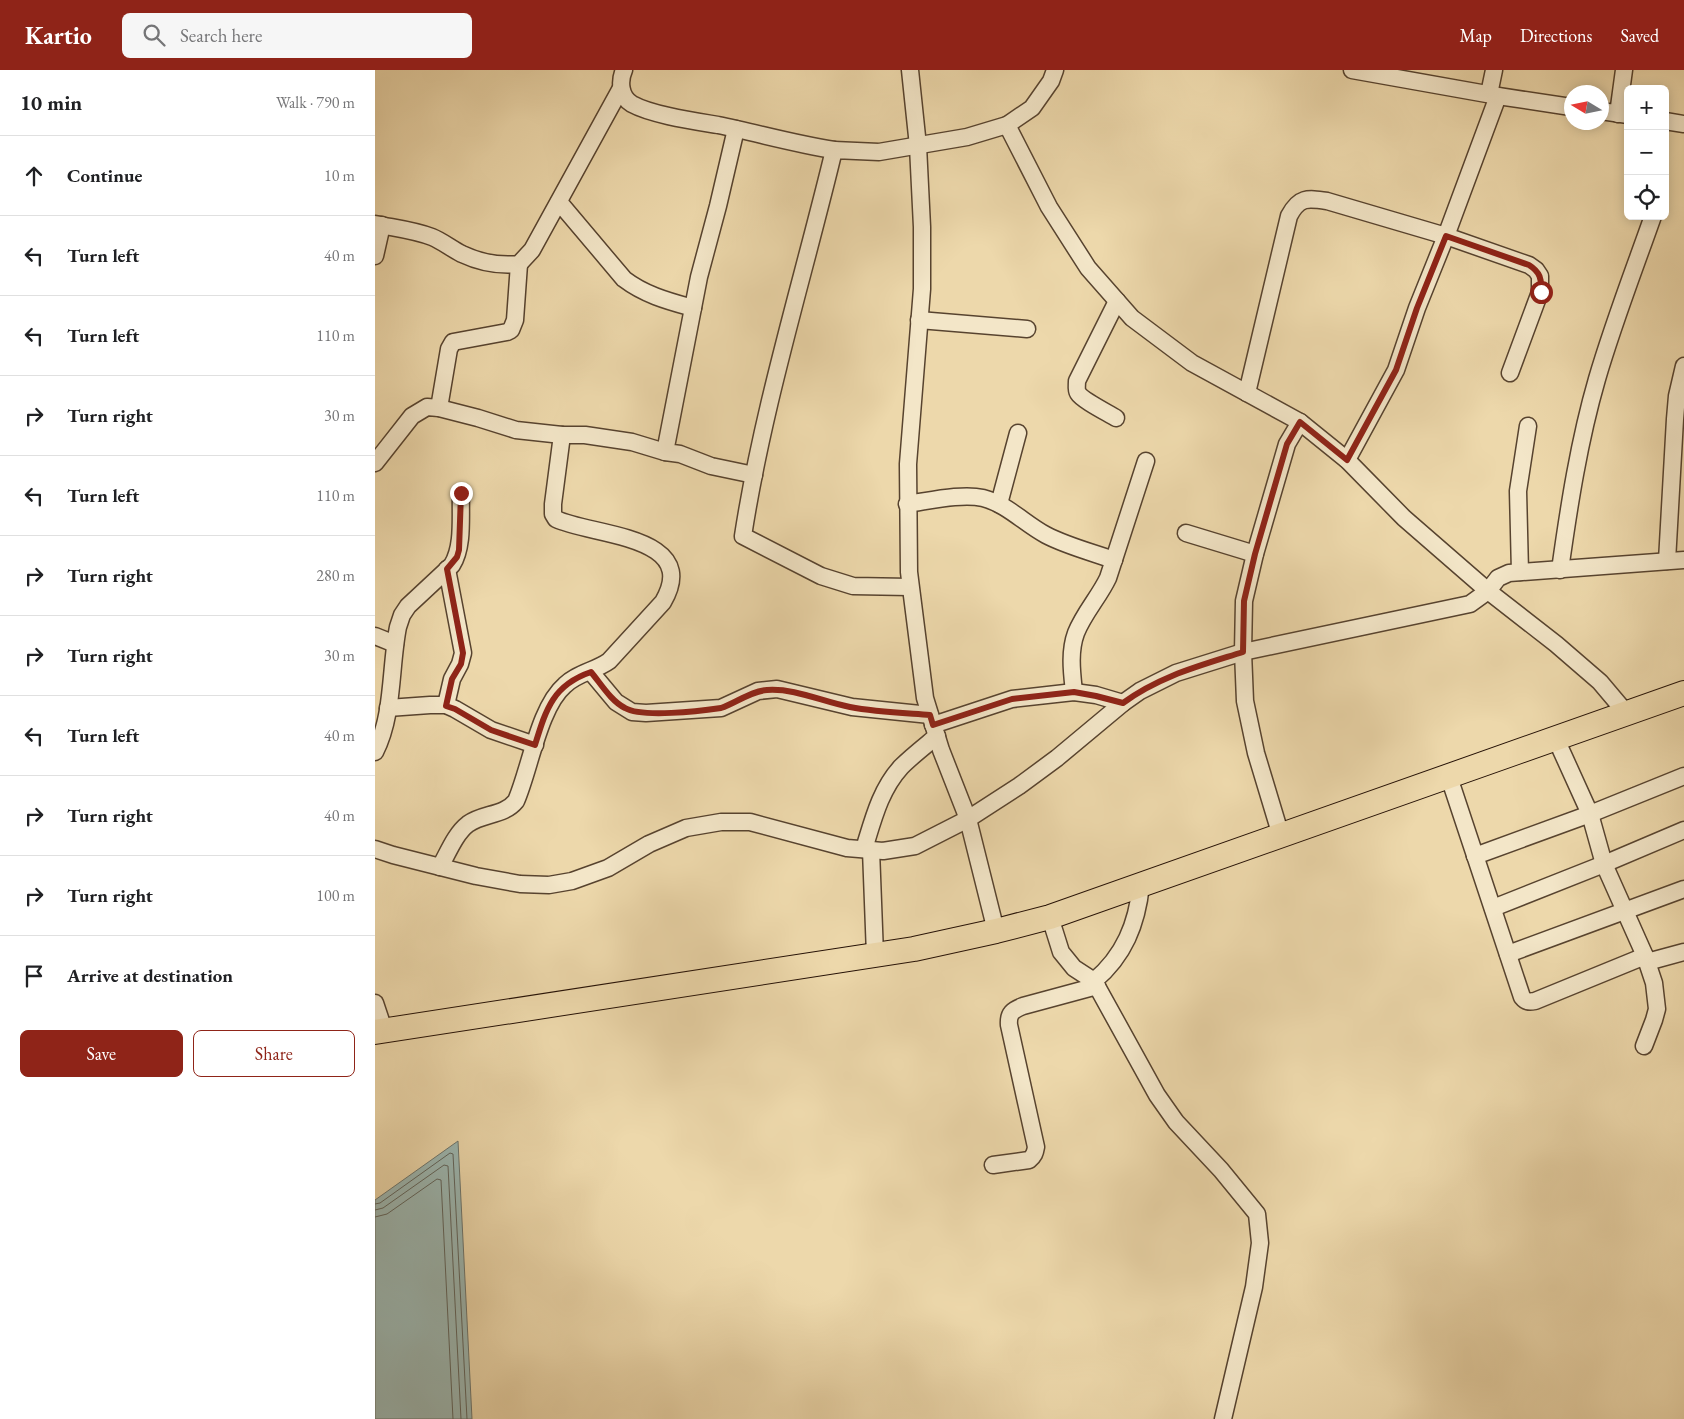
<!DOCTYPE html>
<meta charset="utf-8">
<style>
body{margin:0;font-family:"EB Garamond",serif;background:#f6f6f6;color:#202124}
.controls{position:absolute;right:15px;top:15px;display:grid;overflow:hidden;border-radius:8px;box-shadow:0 2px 12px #0003}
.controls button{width:45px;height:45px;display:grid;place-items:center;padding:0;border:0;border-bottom:1px solid #e0e0e0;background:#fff;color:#202124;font:25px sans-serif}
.compass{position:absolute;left:1189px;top:15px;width:45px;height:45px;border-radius:50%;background:#fff;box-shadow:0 2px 12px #0003;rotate:280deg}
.stop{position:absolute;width:15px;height:15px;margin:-11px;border:4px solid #8f2418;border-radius:50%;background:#fff}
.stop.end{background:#8f2418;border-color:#fff;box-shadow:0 1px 5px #0008}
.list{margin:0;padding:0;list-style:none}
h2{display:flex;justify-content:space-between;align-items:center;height:65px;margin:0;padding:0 20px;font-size:21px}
h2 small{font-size:16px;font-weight:400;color:#757577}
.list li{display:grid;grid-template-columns:32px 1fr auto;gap:15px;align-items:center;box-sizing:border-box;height:80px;padding:0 20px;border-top:1px solid #e0e0e0}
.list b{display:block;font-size:19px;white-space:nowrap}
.list em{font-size:16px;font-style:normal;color:#757577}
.actions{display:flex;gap:10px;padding:15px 20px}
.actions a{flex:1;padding:11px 0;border:1px solid #8f2418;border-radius:8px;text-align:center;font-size:18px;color:#8f2418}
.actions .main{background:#8f2418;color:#fff}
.icon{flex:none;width:28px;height:28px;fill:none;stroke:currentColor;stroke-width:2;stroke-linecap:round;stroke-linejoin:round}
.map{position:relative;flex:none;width:1309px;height:1349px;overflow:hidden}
header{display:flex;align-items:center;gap:30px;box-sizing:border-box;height:70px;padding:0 25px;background:#8f2418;color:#fff}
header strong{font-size:24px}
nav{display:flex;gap:28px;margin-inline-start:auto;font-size:18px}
.search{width:350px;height:45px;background:#f6f6f6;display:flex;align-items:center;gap:12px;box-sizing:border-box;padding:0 18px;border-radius:8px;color:#757577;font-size:19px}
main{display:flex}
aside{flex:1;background:#fff}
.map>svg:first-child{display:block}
</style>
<header>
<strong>Kartio</strong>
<div class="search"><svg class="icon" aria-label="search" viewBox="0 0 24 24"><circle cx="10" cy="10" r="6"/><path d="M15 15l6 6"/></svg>Search here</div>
<nav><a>Map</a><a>Directions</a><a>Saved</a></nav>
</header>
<main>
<aside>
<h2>10 min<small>Walk · 790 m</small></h2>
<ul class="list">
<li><svg class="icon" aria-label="ahead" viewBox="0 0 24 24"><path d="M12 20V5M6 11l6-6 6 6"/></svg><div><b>Continue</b></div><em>10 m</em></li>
<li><svg class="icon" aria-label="left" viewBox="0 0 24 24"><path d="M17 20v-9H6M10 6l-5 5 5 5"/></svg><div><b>Turn left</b></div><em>40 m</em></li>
<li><svg class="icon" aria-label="left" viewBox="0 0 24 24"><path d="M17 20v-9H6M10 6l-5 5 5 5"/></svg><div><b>Turn left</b></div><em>110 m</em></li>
<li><svg class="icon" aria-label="right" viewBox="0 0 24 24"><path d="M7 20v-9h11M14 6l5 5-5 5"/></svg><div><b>Turn right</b></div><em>30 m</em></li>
<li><svg class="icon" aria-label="left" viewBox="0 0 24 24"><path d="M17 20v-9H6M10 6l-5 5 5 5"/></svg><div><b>Turn left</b></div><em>110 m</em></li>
<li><svg class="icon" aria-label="right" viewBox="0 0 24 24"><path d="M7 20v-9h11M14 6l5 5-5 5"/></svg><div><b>Turn right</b></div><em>280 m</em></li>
<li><svg class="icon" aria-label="right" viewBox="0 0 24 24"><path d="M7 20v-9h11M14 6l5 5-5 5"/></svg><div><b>Turn right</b></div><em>30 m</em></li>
<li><svg class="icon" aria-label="left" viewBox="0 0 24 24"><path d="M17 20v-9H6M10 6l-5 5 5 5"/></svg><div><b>Turn left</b></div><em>40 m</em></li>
<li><svg class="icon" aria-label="right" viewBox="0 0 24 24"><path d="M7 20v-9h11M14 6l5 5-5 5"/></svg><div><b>Turn right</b></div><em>40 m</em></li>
<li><svg class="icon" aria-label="right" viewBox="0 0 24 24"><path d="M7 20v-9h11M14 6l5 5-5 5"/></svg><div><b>Turn right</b></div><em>100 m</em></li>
<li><svg class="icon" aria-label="arrive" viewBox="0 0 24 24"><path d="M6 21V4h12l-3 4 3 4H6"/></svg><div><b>Arrive at destination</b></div></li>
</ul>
<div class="actions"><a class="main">Save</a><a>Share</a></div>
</aside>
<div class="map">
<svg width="1309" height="1349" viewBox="0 0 1309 1349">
<rect width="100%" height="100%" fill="#edd8ab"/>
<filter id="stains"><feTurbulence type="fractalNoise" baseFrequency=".004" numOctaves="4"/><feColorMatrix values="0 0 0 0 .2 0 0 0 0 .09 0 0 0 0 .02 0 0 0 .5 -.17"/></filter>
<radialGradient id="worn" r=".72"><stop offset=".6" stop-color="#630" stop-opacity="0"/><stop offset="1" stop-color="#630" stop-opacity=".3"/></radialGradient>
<path fill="#9cb8b3" stroke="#6c756e" d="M83 1071 97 1349H0V1130Z"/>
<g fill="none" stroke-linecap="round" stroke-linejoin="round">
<g stroke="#60645c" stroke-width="1">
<path d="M0 1134 5 1133 75 1083 78 1084 92 1349"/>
<path d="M0 1140 8 1138 69 1095 73 1096 86 1349"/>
<path d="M0 1147 12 1144 62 1109 66 1110 78 1349"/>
</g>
<defs>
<g id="minor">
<path d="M249 0C244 11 245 27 257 34 277 45 319 51 343 55 382 63 420 74 459 80"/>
<path d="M535 0 543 76 547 157V219L533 394 534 502 550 628 566 680 593 749 621 861"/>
<path d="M977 0 1123 26 1196 37"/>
<path d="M1114 24 1119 0"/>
<path d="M1226 41 1253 45"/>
<path d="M1243 44 1249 0"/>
<path d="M1290 51 1309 54"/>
<path d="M632 55 674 137 713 198 757 248 817 293 925 352 972 390 1029 448 1113 521 1181 574 1225 612 1252 644"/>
<path d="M361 59 343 136 324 207 290 382 305 384 336 396 379 405"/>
<path d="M184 132 249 209C270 225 293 231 318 238"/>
<path d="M0 154C19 158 39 160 57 167 67 171 77 179 87 184 104 192 125 196 144 194L157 180 246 18"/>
<path d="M0 186 7 155"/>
<path d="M544 250 652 259"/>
<path d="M872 323 914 146C924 127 932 128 952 131L1071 166 1154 195 1161 200 1165 206V222L1135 303"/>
<path d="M64 338 74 279 78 272 132 262 136 260 140 250 144 194"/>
<path d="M741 348C733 343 707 330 703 323 701 320 702 315 702 311L742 231"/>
<path d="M972 390 1021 300 1042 238 1071 166 1123 26"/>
<path d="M0 393 37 346 52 337 64 338 103 348 141 360 187 365H210L257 372 290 382"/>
<path d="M532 434C554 431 587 423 608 428 632 434 650 454 671 465 692 476 716 482 739 490"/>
<path d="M624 434 643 363"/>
<path d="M811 463 880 484"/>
<path d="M1292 491 1300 349 1302 326 1309 296"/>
<path d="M1185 500C1194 436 1204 371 1222 309 1238 254 1259 200 1278 146"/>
<path d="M1145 502 1143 421 1153 356"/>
<path d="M535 517 478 516 446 506 368 466C388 336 428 209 459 80L504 82 592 67 632 55 657 38 676 11 680 0"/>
<path d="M0 566 20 574"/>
<path d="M216 602 241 632 257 642 271 643 346 638 383 621 402 619 477 637 555 645"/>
<path d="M699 622C697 603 694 582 701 563 709 543 724 527 733 508L771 391"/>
<path d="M71 635 77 609 85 594 88 583 72 499"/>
<path d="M13 638 55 635H71L80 639 116 660 160 675"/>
<path d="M558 655 637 629 699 622 721 625 748 633"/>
<path d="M1181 669 1215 744 1229 794 1270 886 1279 913 1282 939 1279 950 1269 976"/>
<path d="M0 682C19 645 15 597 23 557L27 545 33 536 77 495C89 476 85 445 86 423"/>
<path d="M1074 707 1147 927C1151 932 1154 932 1160 931L1270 886"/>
<path d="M906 766 881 683 870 631 868 582 869 531 880 484 912 374 925 352"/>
<path d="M0 779 18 785 101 806 145 814 174 815 197 811 233 798 274 774 311 758 346 752H375L472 778 508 781 540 776 593 749 644 716 682 688 748 633 765 621 801 603 868 582 1095 534 1113 521 1123 508 1134 503 1309 490"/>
<path d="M489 779C498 750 505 720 526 697 537 686 550 676 562 666"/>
<path d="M496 780 500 885"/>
<path d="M1100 786 1215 744 1309 706"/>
<path d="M65 797C73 783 80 764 93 754 108 743 129 746 141 731 155 699 164 637 190 615 202 603 220 601 234 591L288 532C327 465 217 466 181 449L178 444V434L187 365"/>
<path d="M1118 838 1229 794 1309 760"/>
<path d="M675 847 686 882 699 898 719 911 782 1025 801 1052 846 1100 882 1144 885 1173 879 1217 848 1349"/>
<path d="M1133 884 1309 819"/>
<path d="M1272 892 1309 882"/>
<path d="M719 911C749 886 762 854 766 815"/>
<path d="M0 933 9 960"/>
<path d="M618 1095 654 1090C659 1086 660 1083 661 1077L634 955C633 943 638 940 648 936L722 916"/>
</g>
<path id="highway" d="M0 962 539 879 621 861 675 847 1309 623"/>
</defs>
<use href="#minor" stroke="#57432f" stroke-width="19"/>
<use href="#highway" stroke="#251106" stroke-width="26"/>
<use href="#minor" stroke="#f3e6c8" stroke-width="16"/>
<use href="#highway" stroke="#edd8ab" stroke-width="24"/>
</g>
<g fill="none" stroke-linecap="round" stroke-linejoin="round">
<path stroke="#8f2418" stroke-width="6" d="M86 423 84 480 82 487 72 499 88 583 86 594 77 609 71 636 80 639 116 660 160 675C171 639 178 615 216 602 226 614 236 631 250 638 267 648 325 641 346 638 361 633 376 621 392 620 420 618 448 632 475 637 501 642 529 643 555 645L558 655 637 629 699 622 721 626 748 633C785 606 824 596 868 582L869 531 880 484 912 374 925 352 972 390 1021 300 1042 238 1071 166 1154 195C1165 202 1167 209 1166 222"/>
</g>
<rect width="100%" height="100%" filter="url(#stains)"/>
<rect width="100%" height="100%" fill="url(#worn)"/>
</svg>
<div class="controls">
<button>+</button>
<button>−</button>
<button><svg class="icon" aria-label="locate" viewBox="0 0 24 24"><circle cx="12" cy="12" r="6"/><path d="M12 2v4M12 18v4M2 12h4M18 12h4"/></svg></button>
</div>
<svg class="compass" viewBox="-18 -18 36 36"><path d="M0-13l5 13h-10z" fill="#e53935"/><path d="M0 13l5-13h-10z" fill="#757577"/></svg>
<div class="stop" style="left:1166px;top:222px"></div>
<div class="stop end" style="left:86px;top:423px"></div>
</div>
</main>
